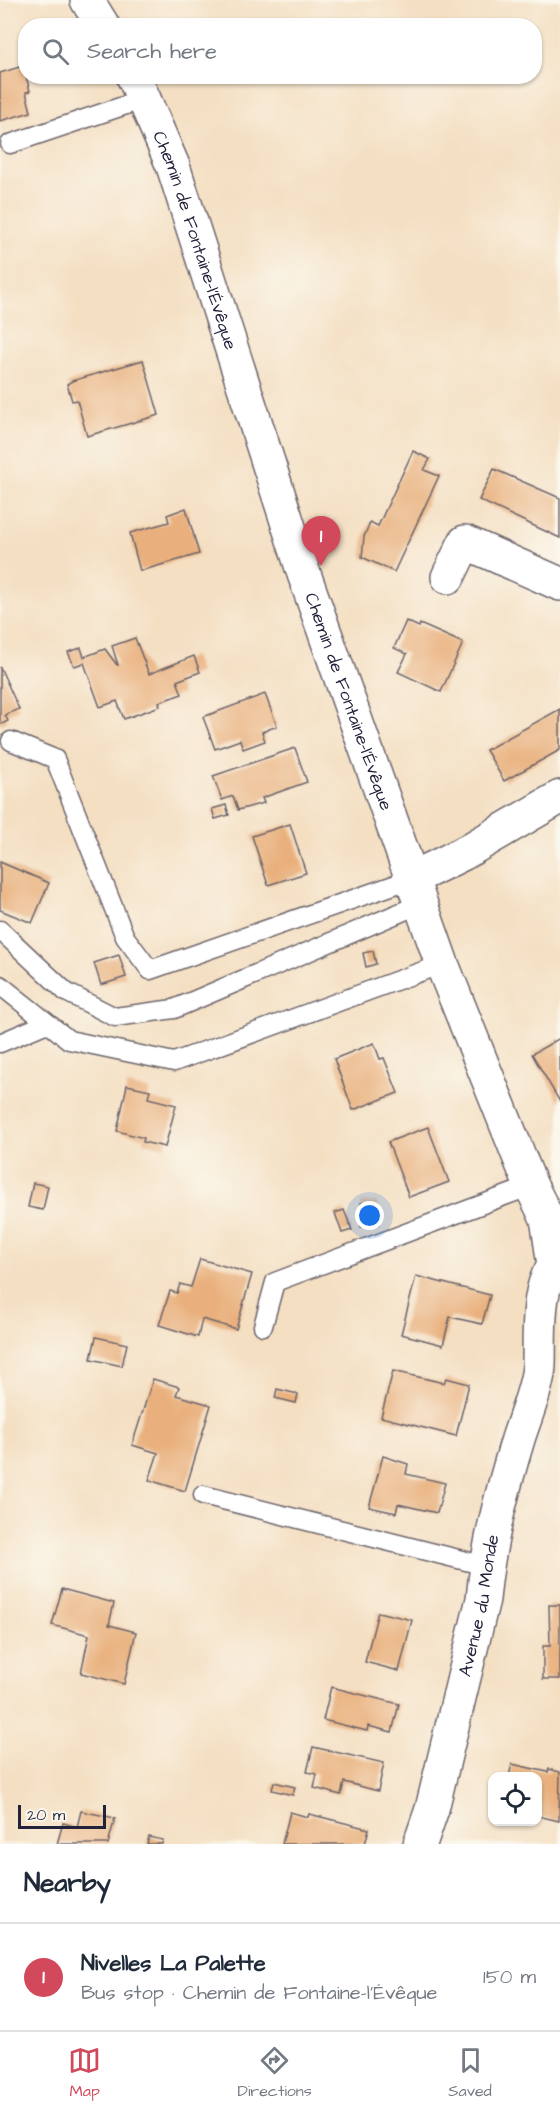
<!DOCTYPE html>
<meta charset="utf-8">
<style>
body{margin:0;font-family:"Architects Daughter",sans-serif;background:#f6f6f7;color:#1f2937}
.controls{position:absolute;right:18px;bottom:18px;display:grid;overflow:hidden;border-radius:12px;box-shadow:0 2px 4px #0004}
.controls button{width:54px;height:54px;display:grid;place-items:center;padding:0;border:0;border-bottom:2px solid #e0e1e3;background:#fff;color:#1f2937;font:30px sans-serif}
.scale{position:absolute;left:18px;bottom:15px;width:88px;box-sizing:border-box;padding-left:6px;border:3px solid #22223b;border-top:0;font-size:16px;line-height:21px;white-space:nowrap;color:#22223b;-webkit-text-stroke:4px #fbf7ec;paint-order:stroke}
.you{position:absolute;left:370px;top:1216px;width:21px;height:21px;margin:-15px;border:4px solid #fff;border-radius:50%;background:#1a73e8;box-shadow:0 0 0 9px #1a73e833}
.badge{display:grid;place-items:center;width:39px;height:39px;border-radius:50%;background:#d1495b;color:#fff;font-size:20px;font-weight:700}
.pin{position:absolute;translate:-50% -50px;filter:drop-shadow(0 2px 3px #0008)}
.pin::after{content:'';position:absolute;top:32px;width:21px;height:18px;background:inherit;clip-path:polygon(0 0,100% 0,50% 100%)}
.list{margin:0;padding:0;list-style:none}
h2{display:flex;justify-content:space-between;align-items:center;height:78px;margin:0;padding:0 24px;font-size:26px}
h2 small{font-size:20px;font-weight:400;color:#747a83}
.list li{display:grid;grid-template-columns:39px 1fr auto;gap:18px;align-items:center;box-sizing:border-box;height:108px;padding:0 24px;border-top:2px solid #e0e1e3}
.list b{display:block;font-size:22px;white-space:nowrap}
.list p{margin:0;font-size:20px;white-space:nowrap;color:#747a83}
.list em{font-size:20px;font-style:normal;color:#747a83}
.icon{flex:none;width:33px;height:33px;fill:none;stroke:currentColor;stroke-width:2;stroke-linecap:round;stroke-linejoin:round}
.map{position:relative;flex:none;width:560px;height:1844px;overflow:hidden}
.search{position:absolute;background:#fff;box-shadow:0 2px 4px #0004;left:18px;right:18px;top:18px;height:66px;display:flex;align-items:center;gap:15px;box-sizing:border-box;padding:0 21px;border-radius:24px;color:#747a83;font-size:22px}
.sheet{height:186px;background:#fff}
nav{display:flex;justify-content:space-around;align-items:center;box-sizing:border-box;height:84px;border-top:2px solid #e0e1e3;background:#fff;font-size:16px;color:#747a83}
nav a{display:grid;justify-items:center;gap:3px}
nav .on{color:#d1495b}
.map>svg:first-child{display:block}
</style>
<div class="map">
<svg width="560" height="1844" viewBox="0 0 560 1844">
<rect width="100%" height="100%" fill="#fbf7ec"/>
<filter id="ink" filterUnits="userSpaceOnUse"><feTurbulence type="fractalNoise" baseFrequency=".0167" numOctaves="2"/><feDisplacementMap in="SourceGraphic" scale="12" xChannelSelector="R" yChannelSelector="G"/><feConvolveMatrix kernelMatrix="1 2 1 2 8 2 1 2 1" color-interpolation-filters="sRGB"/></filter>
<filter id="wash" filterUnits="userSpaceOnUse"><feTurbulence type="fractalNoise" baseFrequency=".008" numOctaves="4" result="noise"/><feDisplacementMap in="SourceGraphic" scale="24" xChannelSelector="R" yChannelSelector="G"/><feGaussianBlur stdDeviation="1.35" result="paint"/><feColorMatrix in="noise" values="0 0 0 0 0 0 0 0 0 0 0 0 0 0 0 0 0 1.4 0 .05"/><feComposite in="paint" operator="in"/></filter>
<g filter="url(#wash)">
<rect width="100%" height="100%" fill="#f4dfc2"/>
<g id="blocks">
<g fill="#e9b07d">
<path d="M23 66 30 91 26 92 31 112 0 121V73Z"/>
<path d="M143 360 159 415 87 436 77 400 72 401 67 384 72 381Z"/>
<path d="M413 451 430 459 424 470 439 476 394 572 362 557 364 537 370 522 378 526Z"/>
<path d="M494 469 560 498V538L479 500Z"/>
<path d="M186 508 199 554 140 571 130 533 169 522 167 515Z"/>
<path d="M406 621 419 627 420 624 463 643 441 692 398 672 407 654 394 648Z"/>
<path d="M135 638 149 674 194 656 200 672 177 681 182 694 159 702 160 706 124 719 117 701 100 707 84 663 74 666 68 652 81 648 84 657 105 649 117 665H118L112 646Z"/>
<path d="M0 667 19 709 5 715 8 721 0 725Z"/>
<path d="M265 694 277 726 262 732 265 741 243 749 240 740 215 749 203 717Z"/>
<path d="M560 709V750L504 781 486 750Z"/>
<path d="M295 748 307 782 262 798 264 803 238 810 233 796 222 800 213 776Z"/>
<path d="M226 805 229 815 215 819 212 809Z"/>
<path d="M290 824 306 873 268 885 252 836Z"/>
<path d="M0 862 49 883 32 923 0 910Z"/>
<path d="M373 951 376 964 366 967 363 953Z"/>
<path d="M119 955 126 977 101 985 94 963Z"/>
<path d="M560 1038V1102L532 1054Z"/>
<path d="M374 1043 380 1059 384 1058 398 1093 353 1110 334 1059Z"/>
<path d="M127 1085 150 1090 148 1098 176 1105 165 1147 143 1142 144 1138 117 1131Z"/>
<path d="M428 1127 449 1182 409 1197 388 1142Z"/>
<path d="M33 1183 48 1186 43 1210 28 1207Z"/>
<path d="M377 1202 379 1224 361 1227 360 1215 377 1212H361V1203Z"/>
<path d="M344 1210 352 1230 342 1233 335 1213Z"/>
<path d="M200 1259 252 1274 236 1329 202 1319 198 1337 159 1325 170 1291 177 1293 180 1284 191 1287Z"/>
<path d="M416 1276 490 1295 482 1324 450 1317 443 1345 401 1334Z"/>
<path d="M96 1337 127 1344 122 1366 91 1359Z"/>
<path d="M393 1371 444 1383 446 1378 469 1384 456 1436 381 1417Z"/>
<path d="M153 1379 179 1387 176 1395 211 1405 185 1491 149 1480 158 1453 132 1445Z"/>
<path d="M277 1389 298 1394 296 1403 275 1398Z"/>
<path d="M383 1456 408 1464 406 1474 445 1483 437 1513 398 1504 396 1513 369 1507Z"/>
<path d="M62 1589 114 1603 109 1625 136 1632 124 1684 81 1673 89 1635 52 1625Z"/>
<path d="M549 1605H560V1679H543V1646H550Z"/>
<path d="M378 1612 412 1620 399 1671 365 1662Z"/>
<path d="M331 1687 399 1704 392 1732 368 1726 367 1731 323 1720Z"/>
<path d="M313 1747 384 1763 378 1791 344 1782 341 1795 314 1788 317 1774 307 1772Z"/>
<path d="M512 1764 548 1772 549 1769 560 1772 559 1821 538 1816V1776H509Z"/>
<path d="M274 1782 295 1787 293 1795 272 1790Z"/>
<path d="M81 1811 115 1818 108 1844H57L63 1823 77 1827Z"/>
<path d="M290 1812 308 1817 309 1814 369 1829 365 1844H282Z"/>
<path d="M149 1837 163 1840 162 1844H147Z"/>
</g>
</g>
</g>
<g filter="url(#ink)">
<use href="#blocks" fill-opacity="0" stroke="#6c646a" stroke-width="1.5"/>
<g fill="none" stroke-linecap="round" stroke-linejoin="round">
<defs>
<g id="service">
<path d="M10 144 144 99"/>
<path d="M11 741 55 759 125 937 150 970 411 879"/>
<path d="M0 930 66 992 115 1017 174 1009 420 904"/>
<path d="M0 985 69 1040 174 1062 442 964"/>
<path d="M0 1043 47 1023"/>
<path d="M263 1326 275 1282 531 1186"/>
<path d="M203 1495 486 1566"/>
</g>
<g id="minor">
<path d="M448 577 465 542 560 584"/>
<path d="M411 879 464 853 560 797"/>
</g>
<g id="tertiary">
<path d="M87 0 103 26"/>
<path id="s1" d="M133 76 144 99 173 166 304 574 442 964 531 1186 547 1218 554 1265"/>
<path id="s2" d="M420 1844 432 1809 483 1599C488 1544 502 1492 518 1439 524 1420 539 1383 539 1364 540 1336 535 1279 560 1260"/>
</g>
</defs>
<use href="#service" stroke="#6c646a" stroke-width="21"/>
<use href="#minor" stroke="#6c646a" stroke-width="36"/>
<use href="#tertiary" stroke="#6c646a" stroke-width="36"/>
<use href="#service" stroke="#fff" stroke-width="18"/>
<use href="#minor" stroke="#fff" stroke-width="33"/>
<use href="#tertiary" stroke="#fff" stroke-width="33"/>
</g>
</g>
<g text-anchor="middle" stroke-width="5" stroke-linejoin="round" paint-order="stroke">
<g font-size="18" fill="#22223b" stroke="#fbf7ec">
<text dy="6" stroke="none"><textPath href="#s1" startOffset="176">Chemin de Fontaine-l'Évêque</textPath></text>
<text dy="6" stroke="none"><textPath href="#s1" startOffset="662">Chemin de Fontaine-l'Évêque</textPath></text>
<text dy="6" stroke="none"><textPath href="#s2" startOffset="246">Avenue du Monde</textPath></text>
</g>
</g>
</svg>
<div class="controls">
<button><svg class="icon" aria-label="locate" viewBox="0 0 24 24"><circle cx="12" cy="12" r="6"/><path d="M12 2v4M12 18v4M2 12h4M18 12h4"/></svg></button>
</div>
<div class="scale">20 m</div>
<div class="you"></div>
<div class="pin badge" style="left:321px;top:566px">1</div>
<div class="search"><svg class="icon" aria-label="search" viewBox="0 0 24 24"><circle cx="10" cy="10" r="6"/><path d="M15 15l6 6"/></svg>Search here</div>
</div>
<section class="sheet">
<h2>Nearby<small></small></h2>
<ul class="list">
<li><span class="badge">1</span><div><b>Nivelles La Palette</b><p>Bus stop · Chemin de Fontaine-l'Évêque</p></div><em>150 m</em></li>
</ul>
</section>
<nav>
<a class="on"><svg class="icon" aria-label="map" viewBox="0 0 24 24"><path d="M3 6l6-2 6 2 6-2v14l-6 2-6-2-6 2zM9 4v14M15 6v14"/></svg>Map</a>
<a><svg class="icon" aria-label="directions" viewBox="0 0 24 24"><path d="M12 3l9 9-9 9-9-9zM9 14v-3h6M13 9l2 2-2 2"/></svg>Directions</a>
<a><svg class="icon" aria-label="saved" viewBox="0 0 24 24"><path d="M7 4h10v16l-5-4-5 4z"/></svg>Saved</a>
</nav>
